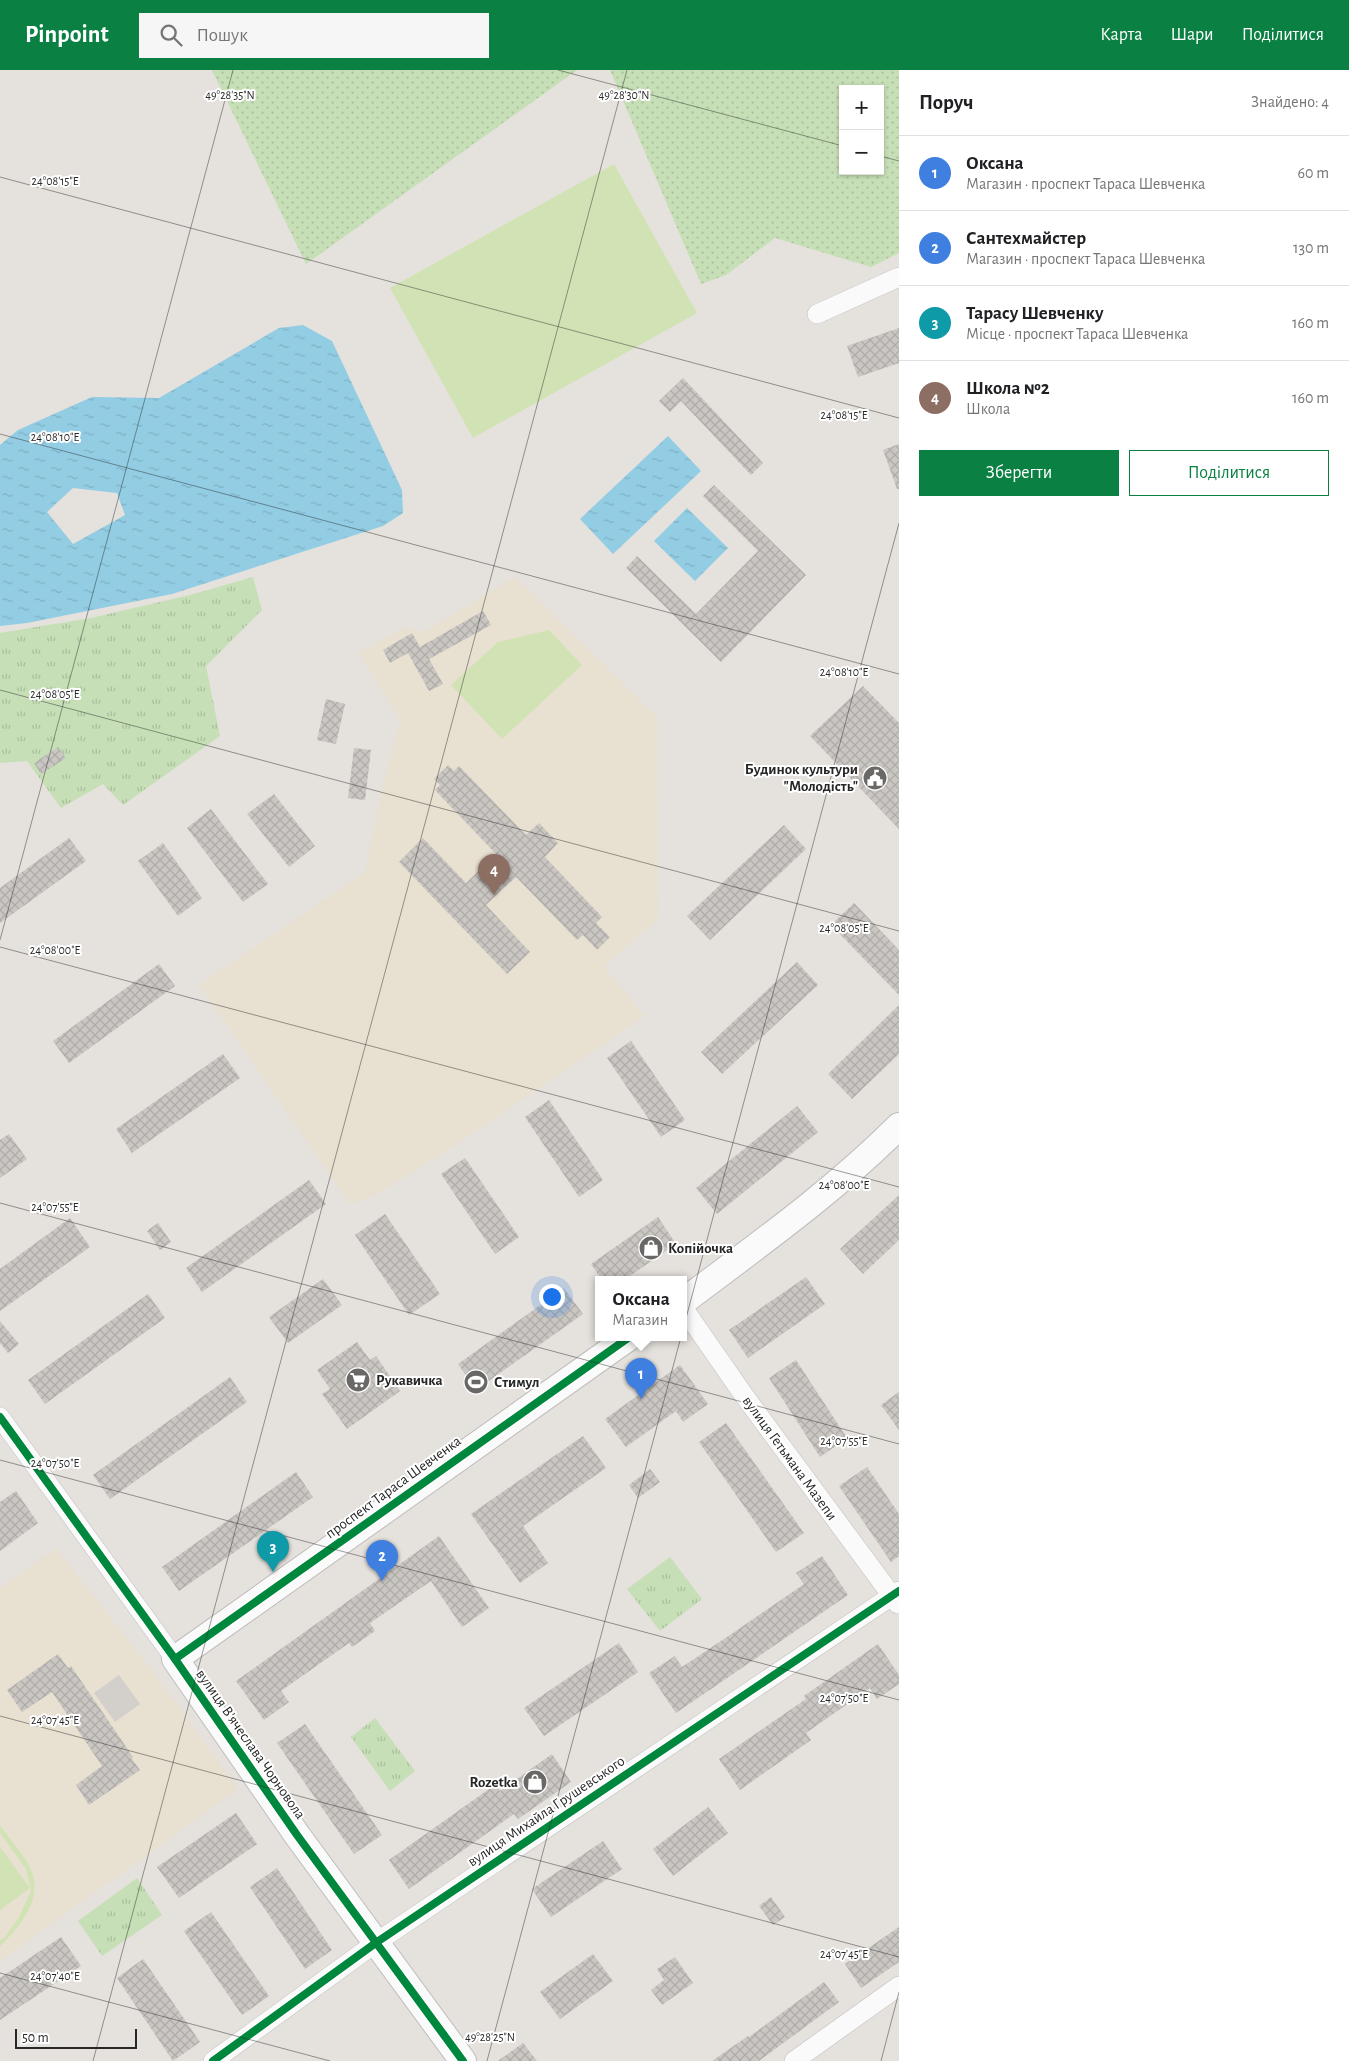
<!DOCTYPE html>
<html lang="uk">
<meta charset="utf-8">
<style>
body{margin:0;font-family:"Alegreya Sans",sans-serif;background:#f6f6f6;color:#202124}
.controls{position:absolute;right:15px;top:15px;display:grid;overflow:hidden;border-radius:0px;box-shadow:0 1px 4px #0004}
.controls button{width:45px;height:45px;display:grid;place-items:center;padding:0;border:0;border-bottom:1px solid #e0e0e0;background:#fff;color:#202124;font:25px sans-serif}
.scale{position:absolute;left:15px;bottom:12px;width:122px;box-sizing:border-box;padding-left:5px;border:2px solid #272727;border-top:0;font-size:14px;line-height:18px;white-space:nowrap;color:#272727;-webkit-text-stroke:4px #fff;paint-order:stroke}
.you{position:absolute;left:551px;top:1226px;width:18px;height:18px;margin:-12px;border:4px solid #fff;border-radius:50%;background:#1a73e8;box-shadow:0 0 0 8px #1a73e833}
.badge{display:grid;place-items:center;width:32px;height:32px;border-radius:50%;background:#0b8043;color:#fff;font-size:16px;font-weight:700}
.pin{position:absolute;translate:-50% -41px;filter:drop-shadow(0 1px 2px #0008)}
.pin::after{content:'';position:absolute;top:26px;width:18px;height:15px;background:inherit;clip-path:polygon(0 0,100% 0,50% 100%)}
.popup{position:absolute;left:595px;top:1206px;width:92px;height:65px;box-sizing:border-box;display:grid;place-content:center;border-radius:0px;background:#fff;filter:drop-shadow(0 1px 4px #0005);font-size:16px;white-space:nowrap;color:#757577}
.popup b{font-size:19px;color:#202124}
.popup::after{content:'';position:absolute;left:50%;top:100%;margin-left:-10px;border:10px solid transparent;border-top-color:#fff}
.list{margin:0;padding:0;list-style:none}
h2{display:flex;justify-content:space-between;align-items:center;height:65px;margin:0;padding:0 20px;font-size:21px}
h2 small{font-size:16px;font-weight:400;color:#757577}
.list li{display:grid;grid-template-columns:32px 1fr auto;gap:15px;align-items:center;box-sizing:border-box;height:75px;padding:0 20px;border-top:1px solid #e0e0e0}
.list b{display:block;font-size:19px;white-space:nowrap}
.list p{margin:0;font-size:16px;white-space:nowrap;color:#757577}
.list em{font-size:16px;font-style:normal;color:#757577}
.actions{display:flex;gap:10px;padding:15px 20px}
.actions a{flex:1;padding:11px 0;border:1px solid #0b8043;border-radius:0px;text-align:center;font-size:18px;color:#0b8043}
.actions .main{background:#0b8043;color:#fff}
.icon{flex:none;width:28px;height:28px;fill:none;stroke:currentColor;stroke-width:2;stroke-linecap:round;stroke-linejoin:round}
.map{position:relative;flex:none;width:899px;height:1991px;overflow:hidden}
header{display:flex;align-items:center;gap:30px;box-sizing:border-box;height:70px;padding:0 25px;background:#0b8043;color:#fff}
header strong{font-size:24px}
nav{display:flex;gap:28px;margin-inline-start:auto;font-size:18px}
.search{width:350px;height:45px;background:#f6f6f6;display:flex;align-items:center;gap:12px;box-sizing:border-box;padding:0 18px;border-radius:0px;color:#757577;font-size:19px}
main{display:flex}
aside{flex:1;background:#fff}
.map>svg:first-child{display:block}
</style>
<header>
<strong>Pinpoint</strong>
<div class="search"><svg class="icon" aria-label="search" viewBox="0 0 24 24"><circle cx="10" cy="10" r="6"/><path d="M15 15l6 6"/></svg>Пошук</div>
<nav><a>Карта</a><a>Шари</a><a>Поділитися</a></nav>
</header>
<main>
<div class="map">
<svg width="899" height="1991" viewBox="0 0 899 1991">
<defs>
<pattern id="grass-dots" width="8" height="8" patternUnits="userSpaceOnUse" patternTransform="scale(1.25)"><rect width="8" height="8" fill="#c6dfb6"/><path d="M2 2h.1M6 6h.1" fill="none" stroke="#aabf9c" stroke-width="1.8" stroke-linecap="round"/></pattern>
<pattern id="park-tufts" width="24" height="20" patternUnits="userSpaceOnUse" patternTransform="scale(1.25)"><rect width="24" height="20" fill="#c6dfb6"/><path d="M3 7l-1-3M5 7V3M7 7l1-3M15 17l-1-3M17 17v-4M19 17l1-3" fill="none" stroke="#aabf9c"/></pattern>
<pattern id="water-ripples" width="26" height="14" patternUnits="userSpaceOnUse" patternTransform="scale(1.25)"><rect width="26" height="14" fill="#92cde4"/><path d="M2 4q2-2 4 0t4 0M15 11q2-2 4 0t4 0" fill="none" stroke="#7eb0c4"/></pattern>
<pattern id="building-cross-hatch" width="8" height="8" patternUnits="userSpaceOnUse" patternTransform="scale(1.25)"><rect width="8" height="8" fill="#cac7c3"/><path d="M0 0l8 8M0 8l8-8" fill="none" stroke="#aeaba8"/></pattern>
</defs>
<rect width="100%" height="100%" fill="#e5e1dc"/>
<g fill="#e8e0d1">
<path d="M515 507 657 647 658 849 604 897 645 946 448 1080 374 1126 350 1134 199 915 365 802 384 711 400 650 359 583 404 557 424 562Z"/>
<path d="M56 1478 154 1603 238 1719 0 1891V1518Z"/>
</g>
<g fill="url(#grass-dots)" fill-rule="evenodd">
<path d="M212 0H577L306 194Z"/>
<path d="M610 0H899V183L871 197 775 168 726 205 701 214ZM843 19H880V101H843Z"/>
</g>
<g fill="url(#park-tufts)">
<path d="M253 507 262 540 206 596 220 666 123 735 103 714 61 738 27 691 0 693V563L91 548 190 525Z"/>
<path d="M670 1487 702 1529 660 1561 627 1519Z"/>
<path d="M375 1648 415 1701 390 1721 351 1667Z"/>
<path d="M137 1808 162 1845 102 1886 78 1851Z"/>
</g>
<g fill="#d1e3b4">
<path d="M614 94 697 243 473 368 390 218Z"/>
<path d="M549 560 582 595 502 669 451 615 498 572Z"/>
<path d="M0 1755C9 1769 22 1782 29 1796 46 1826 21 1856 0 1876V1870L5 1867 19 1847 31 1821 26 1799 0 1763Z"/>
<path d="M0 1777 30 1818 0 1840Z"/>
</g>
<path fill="#d3cfcb" d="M119 1605 140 1634 115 1652 94 1623Z"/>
<g fill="url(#water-ripples)" fill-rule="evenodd">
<path d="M303 255 332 271 402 420 403 443 383 456 172 524 27 553 0 556V375L18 360 92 327 159 328 279 258ZM73 418 117 423 125 445 73 474 47 442Z"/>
<path d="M668 366 701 401 613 484 580 449Z"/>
<path d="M687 438 728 478 695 511 654 471Z"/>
</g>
<g fill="url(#building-cross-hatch)">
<path d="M899 258V293L858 307 847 276Z"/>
<path d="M683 308 763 393 751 405 681 331 670 342 659 331Z"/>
<path d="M899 374V419H897L883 380Z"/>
<path d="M714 415 806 505 721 592 626 498 637 486 696 544 758 481 703 426Z"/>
<path d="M483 541 491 555 429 589 443 614 429 621 408 583 390 593 383 580 412 563 420 577Z"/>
<path d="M863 616 899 653V759L810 666Z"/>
<path d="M326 629 345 634 336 674 317 670Z"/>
<path d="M58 677 66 688 41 704 34 693Z"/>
<path d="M354 678 371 680 365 730 348 728Z"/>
<path d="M448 695 454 701 459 696 526 765 539 753 558 773 545 787 602 847 596 853 610 867 597 880 583 865 577 870 516 807 486 835 530 882 507 904 399 792 423 768 466 813 496 784 435 720 440 715 434 709Z"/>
<path d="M274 724 315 776 289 797 247 744Z"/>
<path d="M211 739 268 814 243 832 187 758Z"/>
<path d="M784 755 806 779 710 870 687 846Z"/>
<path d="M69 768 86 791 0 853V818Z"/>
<path d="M163 773 202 828 178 846 138 791Z"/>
<path d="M854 833 899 880V925L831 855Z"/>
<path d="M797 892 818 915 722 1004 701 982Z"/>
<path d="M159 894 175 916 69 993 53 971Z"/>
<path d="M899 935V984L852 1029 828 1004Z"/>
<path d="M631 971 685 1050 661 1067 607 988Z"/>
<path d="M223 984 240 1008 132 1083 116 1059Z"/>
<path d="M549 1030 603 1110 579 1127 525 1047Z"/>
<path d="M797 1036 818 1062 717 1144 696 1118Z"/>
<path d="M9 1064 27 1089 0 1108V1070Z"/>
<path d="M465 1088 519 1167 495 1184 441 1104Z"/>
<path d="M309 1110 326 1134 202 1222 186 1198Z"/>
<path d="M899 1125V1170L863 1204 840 1179Z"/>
<path d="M385 1144 440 1224 409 1245 355 1165Z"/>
<path d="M658 1147 676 1174 624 1210H602L591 1194Z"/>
<path d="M70 1148 90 1177 0 1241V1199Z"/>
<path d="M158 1153 171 1172 160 1180 147 1161Z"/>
<path d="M806 1207 825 1234 748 1288 729 1260Z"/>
<path d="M323 1209 342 1235 288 1273 269 1247Z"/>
<path d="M564 1218 583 1244 476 1320 458 1294Z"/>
<path d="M148 1224 165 1248 45 1334 28 1310Z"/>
<path d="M0 1251 19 1274 8 1283 0 1273Z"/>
<path d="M357 1272 370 1290 376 1286 400 1321 347 1359 322 1324 330 1319 317 1300Z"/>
<path d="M796 1290 847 1368 820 1387 769 1308Z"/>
<path d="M680 1295 708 1334 683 1352 676 1341 626 1377 605 1349Z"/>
<path d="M230 1307 247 1332 110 1429 93 1405Z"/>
<path d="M899 1322V1360L881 1335Z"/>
<path d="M726 1353 804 1463 776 1482 699 1372Z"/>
<path d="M583 1366 606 1398 523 1456 548 1493 520 1513 471 1444Z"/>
<path d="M867 1397 899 1444V1486L891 1492 839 1416Z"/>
<path d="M650 1399 660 1412 638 1428 629 1415Z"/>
<path d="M296 1402 313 1427 179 1521 162 1497Z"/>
<path d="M16 1421 38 1453 0 1481V1432Z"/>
<path d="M439 1466 489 1538 462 1557 431 1511 370 1553 375 1561 352 1577 349 1573 281 1621 289 1632 264 1650 236 1611Z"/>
<path d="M822 1486 848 1525 676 1643 649 1603 675 1586 682 1597 733 1563 804 1514 796 1503Z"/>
<path d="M619 1573 638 1602 544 1666 524 1638Z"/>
<path d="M878 1574 899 1605V1614L877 1629 870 1618 806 1663 811 1670 740 1720 719 1689 806 1629 804 1626Z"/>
<path d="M58 1584 68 1598 71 1596 133 1687 131 1688 140 1700 89 1735 76 1715 102 1696 52 1622 22 1642 7 1620Z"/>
<path d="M305 1654 382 1765 354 1784 277 1673Z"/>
<path d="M552 1684 571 1712 518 1749 514 1744 409 1819 389 1790 496 1714 500 1721Z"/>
<path d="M708 1737 728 1763 673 1806 653 1779Z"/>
<path d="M236 1743 257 1774 179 1828 157 1797Z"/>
<path d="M603 1771 622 1799 551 1847 532 1819Z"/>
<path d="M277 1798 332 1880 305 1899 250 1817Z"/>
<path d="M771 1827 785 1847 773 1855 759 1836Z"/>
<path d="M211 1842 269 1926 242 1945 184 1861Z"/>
<path d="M899 1857V1892L861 1918 845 1894Z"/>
<path d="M61 1867 81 1896 0 1950V1908Z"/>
<path d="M593 1884 613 1911 560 1949 540 1922Z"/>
<path d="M675 1887 693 1913 662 1935 651 1920 664 1910 657 1899Z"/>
<path d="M143 1889 200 1972 173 1991 117 1908Z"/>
<path d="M824 1912 839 1932 759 1991H712L748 1966 749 1967Z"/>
<path d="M523 1973 537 1991H498Z"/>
</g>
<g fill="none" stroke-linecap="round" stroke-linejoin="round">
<defs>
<g id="street">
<path d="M817 244 899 207"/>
<path d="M684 1239 743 1324 898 1534"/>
<path d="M0 1347 175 1589"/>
<path d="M213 1991 377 1872 899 1521"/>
<path d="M794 1991 899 1916"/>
</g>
<g id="secondary">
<path d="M684 1231C758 1175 833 1122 899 1056"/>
<path d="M463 1991 297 1765 175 1589 628 1268"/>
</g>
</defs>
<use href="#street" stroke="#bfbdbd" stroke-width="20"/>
<use href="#secondary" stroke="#bfbdbd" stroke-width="28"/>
<use href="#street" stroke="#fbfafa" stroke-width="19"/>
<use href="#secondary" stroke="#fbfafa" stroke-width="26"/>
<defs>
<g id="cycleway">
<path d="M0 1347 175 1589 297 1765 463 1991"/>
<path d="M175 1589 628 1268"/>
<path d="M213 1991 377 1872 899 1521"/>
</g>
</defs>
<use href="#cycleway" stroke="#fff" stroke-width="11"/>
<use href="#cycleway" stroke="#00873e" stroke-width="8"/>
</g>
<path fill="none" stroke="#272727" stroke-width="1" stroke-opacity="0.45" d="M558 0 843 76M880 86 899 91M0 107 899 348M0 364 899 604M0 620 899 861M0 870 233 0M0 877 899 1117M0 1133 899 1374M0 1390 899 1630M0 1646 899 1887M0 1903 330 1991M93 1991 627 0M487 1991 899 453M881 1991 899 1922"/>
<defs>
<symbol id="civic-disc" viewBox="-11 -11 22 22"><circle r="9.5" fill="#6a6866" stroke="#fff"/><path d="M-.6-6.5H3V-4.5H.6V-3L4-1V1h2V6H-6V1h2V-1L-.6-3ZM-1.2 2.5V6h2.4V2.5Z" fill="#fff"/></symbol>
<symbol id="shop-disc" viewBox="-11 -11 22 22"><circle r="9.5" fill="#6a6866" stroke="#fff"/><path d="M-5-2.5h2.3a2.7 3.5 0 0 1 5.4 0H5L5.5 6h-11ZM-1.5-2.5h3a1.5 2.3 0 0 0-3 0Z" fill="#fff"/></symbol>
<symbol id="supermarket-disc" viewBox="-11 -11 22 22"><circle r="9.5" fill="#6a6866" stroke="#fff"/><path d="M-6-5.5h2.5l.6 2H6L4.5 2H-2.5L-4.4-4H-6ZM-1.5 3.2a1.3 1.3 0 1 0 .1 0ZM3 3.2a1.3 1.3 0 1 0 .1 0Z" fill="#fff"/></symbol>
<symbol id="stadium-disc" viewBox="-11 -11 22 22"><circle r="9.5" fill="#6a6866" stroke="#fff"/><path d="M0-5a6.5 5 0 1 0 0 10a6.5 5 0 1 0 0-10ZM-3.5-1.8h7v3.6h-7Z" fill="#fff"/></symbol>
</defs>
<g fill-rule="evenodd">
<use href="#civic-disc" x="861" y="694" width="28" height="28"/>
<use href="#shop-disc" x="637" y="1164" width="28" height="28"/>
<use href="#supermarket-disc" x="344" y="1296" width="28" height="28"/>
<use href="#stadium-disc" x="462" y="1298" width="28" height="28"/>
<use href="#shop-disc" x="521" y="1698" width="28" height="28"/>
</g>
<g text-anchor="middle" stroke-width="4" stroke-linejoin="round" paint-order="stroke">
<g font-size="15" font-weight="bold" fill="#272727" stroke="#fff" text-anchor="start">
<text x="858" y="704" text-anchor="end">Будинок культури<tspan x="858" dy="17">"Молодість"</tspan></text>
<text x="668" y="1183">Копійочка</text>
<text x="376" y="1315">Рукавичка</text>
<text x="494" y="1317">Стимул</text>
<text x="518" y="1717" text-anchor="end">Rozetka</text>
</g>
<g font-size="15" fill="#272727" stroke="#fff">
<text transform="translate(790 1388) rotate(54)" y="5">вулиця Гетьмана Мазепи</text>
<text transform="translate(393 1417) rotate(-36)" y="5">проспект Тараса Шевченка</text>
<text transform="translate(251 1674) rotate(55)" y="5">вулиця Вʼячеслава Чорновола</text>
<text transform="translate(546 1741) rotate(-34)" y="5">вулиця Михайла Грушевського</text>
</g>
</g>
<g font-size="12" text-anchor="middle" fill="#272727" stroke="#fff" stroke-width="4" stroke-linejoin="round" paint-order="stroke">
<text x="230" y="29">49°28'35"N</text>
<text x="624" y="29">49°28'30"N</text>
<text x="55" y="115">24°08'15"E</text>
<text x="844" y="349">24°08'15"E</text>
<text x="55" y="371">24°08'10"E</text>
<text x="844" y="606">24°08'10"E</text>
<text x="55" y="628">24°08'05"E</text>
<text x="844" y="862">24°08'05"E</text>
<text x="55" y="884">24°08'00"E</text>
<text x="844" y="1119">24°08'00"E</text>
<text x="55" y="1141">24°07'55"E</text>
<text x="844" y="1375">24°07'55"E</text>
<text x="55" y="1397">24°07'50"E</text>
<text x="844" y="1632">24°07'50"E</text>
<text x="55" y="1654">24°07'45"E</text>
<text x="844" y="1888">24°07'45"E</text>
<text x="55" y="1910">24°07'40"E</text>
<text x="490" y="1971">49°28'25"N</text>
</g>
</svg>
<div class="controls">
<button>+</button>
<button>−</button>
</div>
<div class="scale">50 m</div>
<div class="you"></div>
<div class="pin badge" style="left:641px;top:1329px;background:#3f7fe0">1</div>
<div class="popup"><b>Оксана</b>Магазин</div>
<div class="pin badge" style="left:382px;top:1511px;background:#3f7fe0">2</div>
<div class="pin badge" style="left:273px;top:1502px;background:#0f9aa8">3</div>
<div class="pin badge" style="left:494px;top:825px;background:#8d6e63">4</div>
</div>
<aside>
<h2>Поруч<small>Знайдено: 4</small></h2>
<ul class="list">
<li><span class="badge" style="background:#3f7fe0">1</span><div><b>Оксана</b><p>Магазин · проспект Тараса Шевченка</p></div><em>60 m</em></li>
<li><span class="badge" style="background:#3f7fe0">2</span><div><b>Сантехмайстер</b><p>Магазин · проспект Тараса Шевченка</p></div><em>130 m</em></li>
<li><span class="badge" style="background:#0f9aa8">3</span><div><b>Тарасу Шевченку</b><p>Місце · проспект Тараса Шевченка</p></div><em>160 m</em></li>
<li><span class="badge" style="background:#8d6e63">4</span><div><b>Школа №2</b><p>Школа</p></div><em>160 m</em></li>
</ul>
<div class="actions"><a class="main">Зберегти</a><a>Поділитися</a></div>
</aside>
</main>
